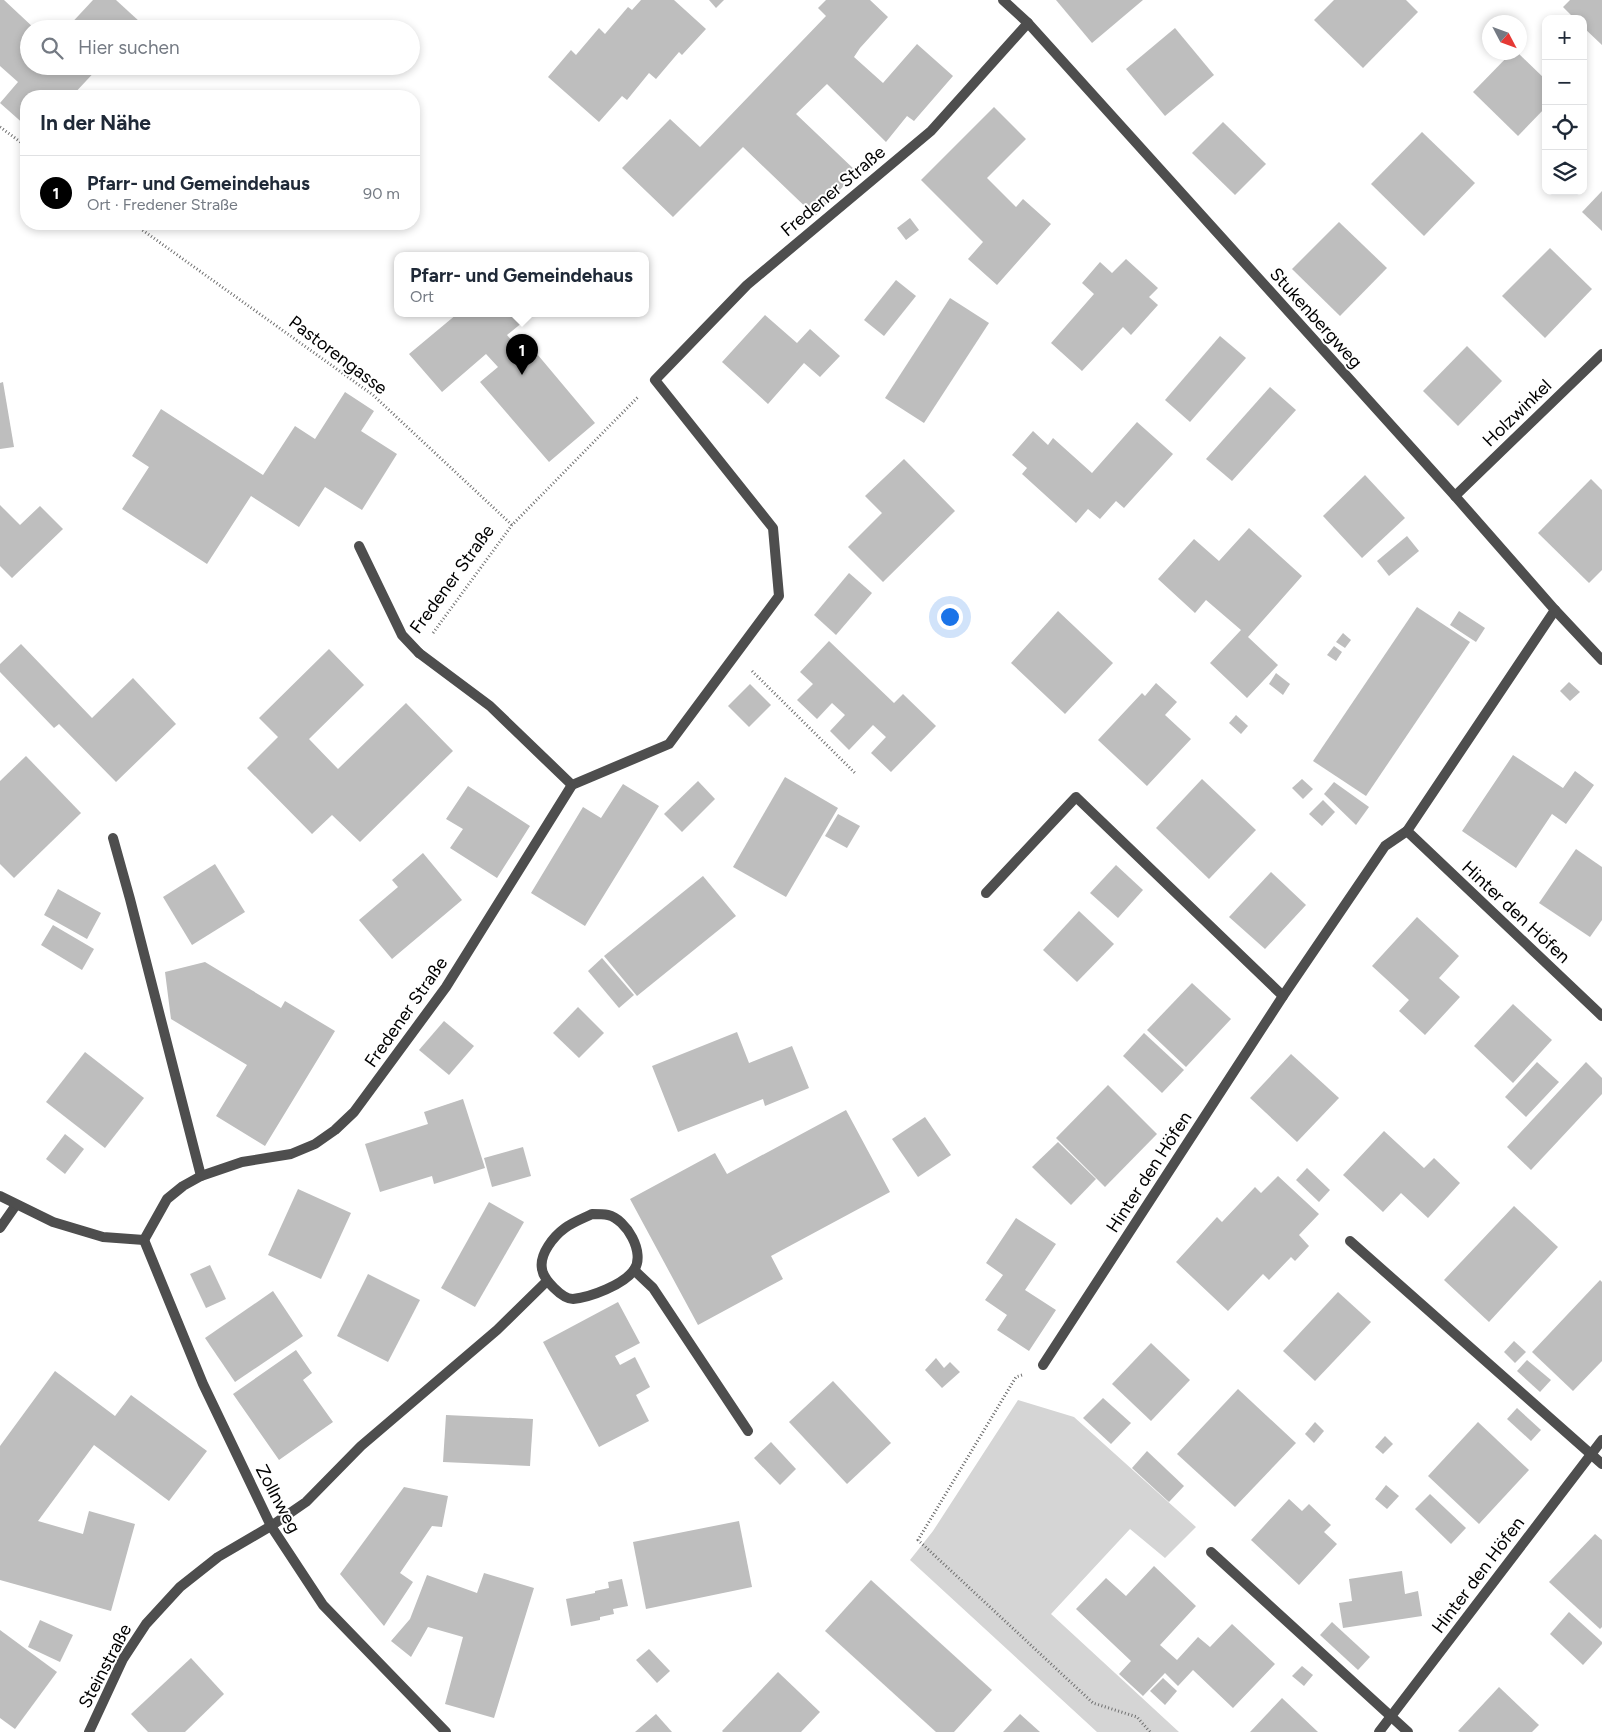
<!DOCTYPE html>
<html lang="de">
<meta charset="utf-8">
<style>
body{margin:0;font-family:Figtree,sans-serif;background:#f6f6f7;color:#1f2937}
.controls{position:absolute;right:15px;top:15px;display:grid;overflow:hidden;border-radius:10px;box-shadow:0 2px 8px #0003}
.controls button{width:45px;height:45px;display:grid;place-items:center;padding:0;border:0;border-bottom:1px solid #e0e1e3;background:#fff;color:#1f2937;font:25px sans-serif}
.compass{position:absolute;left:1482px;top:15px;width:45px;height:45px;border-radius:50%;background:#fff;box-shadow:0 2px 8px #0003;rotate:131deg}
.you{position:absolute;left:949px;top:616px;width:18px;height:18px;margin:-12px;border:4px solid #fff;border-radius:50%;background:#1a73e8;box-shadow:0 0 0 8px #1a73e833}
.badge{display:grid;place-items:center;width:32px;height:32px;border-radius:50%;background:#000;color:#fff;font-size:16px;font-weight:700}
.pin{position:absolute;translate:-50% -41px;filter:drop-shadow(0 1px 2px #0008)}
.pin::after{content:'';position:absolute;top:26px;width:18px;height:15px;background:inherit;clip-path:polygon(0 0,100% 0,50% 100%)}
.popup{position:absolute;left:394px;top:252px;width:255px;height:65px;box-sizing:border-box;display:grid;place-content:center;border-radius:10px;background:#fff;filter:drop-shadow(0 1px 4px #0005);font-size:16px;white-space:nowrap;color:#747a83}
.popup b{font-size:19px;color:#1f2937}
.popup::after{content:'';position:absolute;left:50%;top:100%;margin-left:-10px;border:10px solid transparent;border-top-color:#fff}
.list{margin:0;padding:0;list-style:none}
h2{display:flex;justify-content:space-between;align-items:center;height:65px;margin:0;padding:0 20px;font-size:21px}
h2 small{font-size:16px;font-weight:400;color:#747a83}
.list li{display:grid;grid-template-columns:32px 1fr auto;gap:15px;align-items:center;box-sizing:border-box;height:75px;padding:0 20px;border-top:1px solid #e0e1e3}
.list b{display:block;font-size:19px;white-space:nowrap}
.list p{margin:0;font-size:16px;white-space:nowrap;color:#747a83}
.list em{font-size:16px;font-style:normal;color:#747a83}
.icon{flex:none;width:28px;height:28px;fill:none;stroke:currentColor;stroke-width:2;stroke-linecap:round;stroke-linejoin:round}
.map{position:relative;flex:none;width:1602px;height:1732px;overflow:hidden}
.search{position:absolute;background:#fff;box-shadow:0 2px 8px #0003;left:20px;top:20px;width:400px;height:55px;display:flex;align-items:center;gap:12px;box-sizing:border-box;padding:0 18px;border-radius:28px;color:#747a83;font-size:19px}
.panel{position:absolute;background:#fff;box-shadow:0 2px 8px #0003;left:20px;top:90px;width:400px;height:140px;border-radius:20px}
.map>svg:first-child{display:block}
</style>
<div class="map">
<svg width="1602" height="1732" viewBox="0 0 1602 1732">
<rect width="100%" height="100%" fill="#fff"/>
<path fill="#d5d5d5" d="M1018 1400 1074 1417 1196 1527 1165 1558 1130 1529 1051 1614 1179 1732H1097L910 1560 933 1531Z"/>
<g fill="#bebebe">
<path d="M0 0H4L35 29H29V66H100L72 96H26V126L0 103 18 82 0 66Z"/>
<path d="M93 0H116L140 22 134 29H66Z"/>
<path d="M641 0H674L706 29 682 55 679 52 656 79 649 73 627 100 622 96 599 122 548 77 571 50 576 55 599 28 605 34 628 7 632 10Z"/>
<path d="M709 0H724L716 8Z"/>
<path d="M826 0H870L888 17 860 48 854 57 883 83 917 44 953 76 914 121 907 116 886 142 827 84 796 114 857 172 815 216 743 147 673 217 622 168 670 119 700 147 826 16 818 8Z"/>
<path d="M1056 0H1143L1092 43Z"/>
<path d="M1334 0H1406L1418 12 1363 68 1314 20Z"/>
<path d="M1570 0H1602V45L1583 27V19H1575L1563 7Z"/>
<path d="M1175 28 1214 75 1165 116 1126 69Z"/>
<path d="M1512 52H1517L1546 80V107L1518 136 1473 92Z"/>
<path d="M994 107 1026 139 987 178 1016 207 1023 199 1051 224 997 285 968 259 983 242 921 180Z"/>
<path d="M1223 122 1266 164 1235 195 1192 153Z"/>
<path d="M1422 132 1475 183 1424 236 1371 184Z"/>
<path d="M1602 191V231L1582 212Z"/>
<path d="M910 218 919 230 906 240 897 228Z"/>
<path d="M1339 222 1387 268 1340 316 1292 269Z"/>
<path d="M1550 248 1592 289 1545 338 1502 296Z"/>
<path d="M1126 259 1158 288 1149 297 1158 305 1131 335 1123 327 1082 371 1051 343 1094 294 1082 283 1100 262 1112 273Z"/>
<path d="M896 280 916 296 884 336 864 320Z"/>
<path d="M950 298 989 323 924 423 885 398Z"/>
<path d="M457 314H516L523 322 507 335 519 349 527 342 595 423 549 462 480 382 498 367 486 354 442 392 409 354Z"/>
<path d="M765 315 797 343 810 329 840 356 820 377 804 363 768 404 722 362Z"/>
<path d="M1220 336 1246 358 1190 422 1165 400Z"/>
<path d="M1467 346 1502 381 1458 426 1423 391Z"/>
<path d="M3 382 14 447 0 449V383Z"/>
<path d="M1270 387 1296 410 1232 481 1206 459Z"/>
<path d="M345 392 374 411 361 431 397 454 362 510 325 487 299 527 251 496 207 564 122 509 149 467 132 456 161 409 263 475 295 426 315 439Z"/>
<path d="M1137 422 1173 454 1124 508 1116 501 1100 519 1088 509 1076 523 1022 474 1027 468 1012 455 1033 431 1048 445 1053 438 1092 473Z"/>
<path d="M904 459 955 511 883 582 848 547 882 513 865 496Z"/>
<path d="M1365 475 1405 518 1362 558 1323 516Z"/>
<path d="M1591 479 1602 490V570L1589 583 1538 533Z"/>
<path d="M0 505 20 525 40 506 63 529 12 578 0 566Z"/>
<path d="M1249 528 1302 576 1248 637 1278 665 1247 698 1210 663 1241 630 1206 600 1195 613 1158 579 1194 539 1219 561Z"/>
<path d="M1407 536 1419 551 1389 576 1377 561Z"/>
<path d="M849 573 872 593 836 635 814 615Z"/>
<path d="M1417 607 1470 642 1366 796 1313 761Z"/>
<path d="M1058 611 1113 663 1065 714 1011 663Z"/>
<path d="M1459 611 1485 628 1476 642 1450 625Z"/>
<path d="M1343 633 1351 640 1345 648 1336 642Z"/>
<path d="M829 641 894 703 903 694 936 726 891 772 871 753 886 737 873 725 849 750 830 731 845 715 832 703 817 719 797 700 813 684 800 672Z"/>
<path d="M21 644 92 718 133 678 176 724 116 782 59 724 54 728 0 672V664Z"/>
<path d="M1334 646 1342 652 1336 661 1327 655Z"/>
<path d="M329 649 364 685 309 739 338 769 406 703 453 751 360 842 332 815 312 834 247 768 278 737 259 718Z"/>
<path d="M1276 673 1290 684 1283 695 1269 684Z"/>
<path d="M1569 682 1580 692 1570 701 1560 691Z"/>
<path d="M1156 683 1177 702 1165 715 1191 739 1147 786 1098 740 1142 693 1145 696Z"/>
<path d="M750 684 771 705 749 727 728 706Z"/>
<path d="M1236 715 1248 726 1241 734 1229 723Z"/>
<path d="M1513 755 1563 788 1575 771 1594 785 1566 824 1552 814 1516 868 1462 831Z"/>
<path d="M26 756 81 813 14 878 0 864V781Z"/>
<path d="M785 777 838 808 786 897 733 867Z"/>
<path d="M1202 779 1256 830 1209 879 1156 828Z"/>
<path d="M1302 779 1313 789 1303 799 1292 788Z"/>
<path d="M698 781 715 799 682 832 664 814Z"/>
<path d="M1334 782 1369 807 1356 825 1324 794Z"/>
<path d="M623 784 659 806 585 926 531 893 583 807 601 818Z"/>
<path d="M468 786 530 826 497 878 450 848 463 829 446 819Z"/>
<path d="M1323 800 1335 812 1322 826 1309 814Z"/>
<path d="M838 814 860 826 847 848 825 836Z"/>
<path d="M1576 849 1602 867V920L1590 937 1539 903Z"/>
<path d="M423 853 462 900 392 959 359 920 398 887 392 880Z"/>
<path d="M215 864 245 912 192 945 163 897Z"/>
<path d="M1116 865 1143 890 1118 918 1090 893Z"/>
<path d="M1271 872 1306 905 1265 949 1229 917Z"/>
<path d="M703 876 736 916 637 996 604 956Z"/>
<path d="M58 889 101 913 87 939 44 915Z"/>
<path d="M1079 911 1114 944 1077 982 1043 950Z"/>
<path d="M1417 917 1459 956 1439 978 1460 997 1425 1035 1399 1011 1409 1000 1372 966Z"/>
<path d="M53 925 94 949 82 970 41 945Z"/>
<path d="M602 958 634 995 619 1008 588 971Z"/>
<path d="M205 962 281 1008 285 1001 335 1031 265 1146 216 1116 247 1065 171 1019 165 972Z"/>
<path d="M1192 983 1231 1019 1186 1067 1147 1030Z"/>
<path d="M1513 1004 1552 1040 1513 1083 1474 1046Z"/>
<path d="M578 1007 604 1033 579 1058 553 1033Z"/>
<path d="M444 1021 474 1046 449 1075 419 1050Z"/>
<path d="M737 1032 749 1063 792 1046 809 1088 765 1106 763 1099 678 1132 652 1066Z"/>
<path d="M1144 1033 1184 1070 1162 1093 1123 1056Z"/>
<path d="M85 1052 144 1098 105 1148 46 1102Z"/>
<path d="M1291 1054 1339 1098 1297 1142 1250 1098Z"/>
<path d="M1537 1062 1559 1082 1526 1117 1505 1097Z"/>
<path d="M1586 1062 1602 1078V1094L1531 1170 1507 1147Z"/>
<path d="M1108 1085 1157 1134 1105 1187 1056 1138Z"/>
<path d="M463 1099 485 1168 434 1184 432 1176 380 1192 365 1144 428 1124 424 1112Z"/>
<path d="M846 1110 890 1192 771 1256 783 1279 698 1325 630 1199 715 1153 727 1174Z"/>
<path d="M925 1117 951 1155 918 1177 892 1139Z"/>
<path d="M1384 1131 1424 1168 1434 1158 1460 1183 1428 1218 1401 1193 1383 1212 1343 1175Z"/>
<path d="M65 1134 84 1149 65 1174 46 1159Z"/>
<path d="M1058 1142 1096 1179 1071 1205 1032 1167Z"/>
<path d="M523 1147 531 1176 492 1187 484 1158Z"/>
<path d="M1307 1168 1330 1190 1319 1202 1296 1180Z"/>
<path d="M1278 1176 1319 1214 1299 1235 1309 1246 1295 1261 1291 1257 1269 1280 1263 1274 1228 1311 1176 1262 1217 1217 1222 1222 1255 1187 1261 1193Z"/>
<path d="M298 1189 351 1213 321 1279 268 1255Z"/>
<path d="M489 1202 524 1222 475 1307 441 1288Z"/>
<path d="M1514 1206 1558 1247 1489 1322 1444 1280Z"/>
<path d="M1016 1218 1056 1244 1025 1290 1056 1310 1029 1351 997 1330 1007 1315 985 1300 1003 1275 986 1263Z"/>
<path d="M210 1265 226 1299 206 1308 190 1274Z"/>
<path d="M368 1274 420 1300 388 1362 337 1336Z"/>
<path d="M1600 1280 1602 1282V1361L1573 1391 1532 1352Z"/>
<path d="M273 1291 303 1336 235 1382 205 1338Z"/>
<path d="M1338 1292 1371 1322 1315 1381 1283 1351Z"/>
<path d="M618 1302 640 1343 615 1356 620 1365 635 1357 650 1387 636 1395 649 1421 599 1447 543 1342Z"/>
<path d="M1514 1341 1526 1352 1515 1363 1504 1352Z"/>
<path d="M1151 1343 1190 1380 1151 1421 1112 1384Z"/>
<path d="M296 1350 312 1373 303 1380 333 1422 279 1460 233 1394Z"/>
<path d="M936 1358 944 1368 950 1362 960 1372 942 1388 925 1370Z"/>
<path d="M1527 1360 1551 1380 1540 1392 1517 1371Z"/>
<path d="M55 1371 115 1416 131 1395 207 1451 169 1501 94 1445 38 1521 83 1534 89 1511 135 1524 111 1611 0 1580V1446Z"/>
<path d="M833 1381 891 1443 847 1484 789 1422Z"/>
<path d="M1238 1389 1296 1443 1235 1507 1177 1454Z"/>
<path d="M1103 1398 1131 1423 1111 1444 1083 1418Z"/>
<path d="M1517 1408 1541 1430 1531 1441 1507 1419Z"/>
<path d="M446 1415 533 1419 530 1466 443 1462Z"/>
<path d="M1315 1422 1324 1431 1314 1443 1305 1434Z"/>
<path d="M1478 1422 1529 1470 1479 1524 1428 1476Z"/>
<path d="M1385 1436 1393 1444 1383 1454 1375 1447Z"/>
<path d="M771 1442 796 1469 780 1485 754 1458Z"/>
<path d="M1147 1451 1184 1486 1169 1502 1132 1468Z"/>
<path d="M1386 1485 1399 1496 1387 1509 1375 1499Z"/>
<path d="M404 1487 448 1496 442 1527 432 1526 400 1573 413 1582 384 1626 340 1574Z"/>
<path d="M1430 1494 1466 1528 1451 1544 1415 1509Z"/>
<path d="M1289 1499 1302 1511 1309 1504 1331 1525 1324 1532 1337 1544 1299 1585 1251 1540Z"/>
<path d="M739 1521 752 1587 646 1609 633 1542Z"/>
<path d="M1595 1534 1602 1540V1627L1600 1629 1549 1582Z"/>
<path d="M1154 1566 1196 1606 1160 1645 1177 1660 1198 1637 1210 1647 1232 1624 1275 1664 1233 1708 1193 1670 1178 1686 1165 1673 1143 1696 1119 1674 1131 1661 1076 1609 1106 1578 1126 1596Z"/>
<path d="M1402 1571 1405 1594 1418 1591 1422 1616 1343 1628 1339 1603 1352 1601 1349 1579Z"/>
<path d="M484 1573 534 1588 494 1718 445 1704 463 1637 428 1627 411 1657 391 1641 410 1619 427 1575 477 1593Z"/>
<path d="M622 1579 628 1606 613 1609 614 1614 600 1617V1620L571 1626 566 1599 595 1593V1591L609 1588 608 1582Z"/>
<path d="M871 1580 992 1690 954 1732H936L825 1631Z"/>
<path d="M1569 1612 1602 1642V1644L1583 1665 1550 1634Z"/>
<path d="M40 1620 73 1635 60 1662 28 1647Z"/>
<path d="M1332 1622 1370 1657 1358 1670 1320 1635Z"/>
<path d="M0 1630 57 1672 15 1729 0 1718Z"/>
<path d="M649 1649 670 1671 657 1683 636 1660Z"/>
<path d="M191 1658 224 1694 185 1732H148L131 1714Z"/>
<path d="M1302 1666 1313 1675 1304 1686 1292 1676Z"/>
<path d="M778 1672 820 1712 801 1732H723L722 1731Z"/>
<path d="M1163 1678 1177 1691 1165 1705 1150 1691Z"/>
<path d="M1499 1687 1539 1725 1532 1732H1460L1458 1731Z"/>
<path d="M1282 1698 1318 1732H1250Z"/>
<path d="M656 1714 672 1732H635Z"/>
<path d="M1020 1714 1040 1732H1003Z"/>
</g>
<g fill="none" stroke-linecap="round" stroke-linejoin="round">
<g stroke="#707070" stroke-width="3" stroke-dasharray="1 2.5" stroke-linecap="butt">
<path d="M0 127 26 146"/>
<path d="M134 224 373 395 512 525"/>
<path d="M433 633 512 525 638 397"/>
<path d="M752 671 855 773"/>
<path d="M1022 1375 1016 1377 918 1540 1093 1703 1137 1717 1150 1732"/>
</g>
<g stroke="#4e4e4e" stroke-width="10">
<path d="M359 546 402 635 419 653"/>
<path d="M113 838 130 899 201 1176"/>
<path d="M986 893 1076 797 1283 996"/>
<path d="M592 1214C597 1214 603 1214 608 1215 626 1219 646 1253 634 1270 623 1285 591 1297 573 1299 566 1299 559 1293 554 1288 549 1283 543 1277 542 1269 539 1254 554 1236 565 1228 573 1222 584 1218 592 1214Z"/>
<path d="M0 1228 16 1205"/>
<path d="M1350 1241 1602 1464"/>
<path d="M634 1270 653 1288 748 1431"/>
<path d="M1043 1365 1283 996 1385 846 1407 831"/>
<path d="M271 1526 306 1502 361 1446 497 1330 547 1281"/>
<path d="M1211 1552 1408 1732"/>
</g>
<g stroke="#4e4e4e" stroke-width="10">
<path d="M1003 0 1028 23 1455 496 1555 610 1602 660"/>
<path d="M1455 496 1602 354"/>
<path d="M1555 610 1407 831 1602 1016"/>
<path d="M419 653 490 706 572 785"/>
<path d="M0 1196 53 1222 103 1237 144 1240"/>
<path d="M144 1240 167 1199 183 1186 201 1176 242 1162 291 1154 315 1144 335 1130 354 1112 446 987 572 785 669 744 779 596 773 528 655 380 747 285 931 131 1028 23"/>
<path d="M144 1240 203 1384 271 1526 323 1605 446 1732"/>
<path d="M89 1732 123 1659 146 1624 180 1587 218 1557 271 1526"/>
<path d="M1379 1732 1602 1440"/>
</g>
</g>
<g text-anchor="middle" stroke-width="4" stroke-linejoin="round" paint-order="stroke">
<g font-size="18" fill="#000" stroke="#fff">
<text transform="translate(833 191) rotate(-40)" y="6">Fredener Straße</text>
<text transform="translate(1316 318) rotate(48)" y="6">Stukenbergweg</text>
<text transform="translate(338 355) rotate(37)" y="6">Pastorengasse</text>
<text transform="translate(1517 413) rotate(-44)" y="6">Holzwinkel</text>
<text transform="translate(452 579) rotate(-54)" y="6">Fredener Straße</text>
<text transform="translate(1516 912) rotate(43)" y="6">Hinter den Höfen</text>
<text transform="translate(406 1012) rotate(-55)" y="6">Fredener Straße</text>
<text transform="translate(1149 1172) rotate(-57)" y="6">Hinter den Höfen</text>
<text transform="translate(278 1499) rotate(62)" y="6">Zollnweg</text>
<text transform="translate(1478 1575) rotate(-53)" y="6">Hinter den Höfen</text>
<text transform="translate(105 1666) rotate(-62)" y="6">Steinstraße</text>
</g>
</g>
</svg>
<div class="controls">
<button>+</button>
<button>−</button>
<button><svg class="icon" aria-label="locate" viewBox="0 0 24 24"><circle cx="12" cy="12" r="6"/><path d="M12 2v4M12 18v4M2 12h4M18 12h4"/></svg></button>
<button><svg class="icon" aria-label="layers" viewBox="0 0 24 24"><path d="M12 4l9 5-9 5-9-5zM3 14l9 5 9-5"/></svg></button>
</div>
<svg class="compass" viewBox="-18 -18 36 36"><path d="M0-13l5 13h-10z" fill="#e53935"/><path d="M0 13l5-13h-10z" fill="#747a83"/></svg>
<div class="you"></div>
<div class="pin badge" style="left:522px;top:375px">1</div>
<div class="popup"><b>Pfarr- und Gemeindehaus</b>Ort</div>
<div class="search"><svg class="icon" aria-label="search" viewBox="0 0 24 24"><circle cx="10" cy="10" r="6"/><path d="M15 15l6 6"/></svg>Hier suchen</div>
<section class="panel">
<h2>In der Nähe<small></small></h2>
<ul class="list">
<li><span class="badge">1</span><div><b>Pfarr- und Gemeindehaus</b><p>Ort · Fredener Straße</p></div><em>90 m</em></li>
</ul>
</section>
</div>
